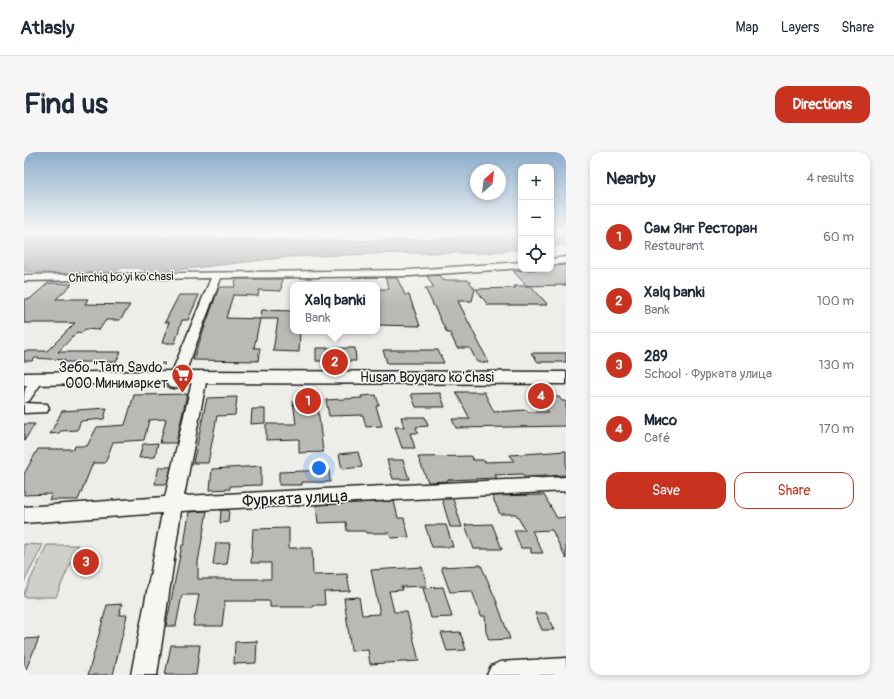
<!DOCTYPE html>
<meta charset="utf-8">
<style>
body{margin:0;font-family:Pangolin,sans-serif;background:#f6f6f7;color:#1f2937}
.controls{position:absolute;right:12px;top:12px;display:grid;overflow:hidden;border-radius:8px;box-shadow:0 2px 6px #0003}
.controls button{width:36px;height:36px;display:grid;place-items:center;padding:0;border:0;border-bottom:1px solid #e0e1e3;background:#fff;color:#1f2937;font:20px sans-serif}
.compass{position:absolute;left:446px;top:12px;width:36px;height:36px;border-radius:50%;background:#fff;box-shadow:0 2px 6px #0003;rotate:28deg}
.you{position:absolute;left:295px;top:316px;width:14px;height:14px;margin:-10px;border:3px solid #fff;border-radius:50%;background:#1a73e8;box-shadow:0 0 0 6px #1a73e833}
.badge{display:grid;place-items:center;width:26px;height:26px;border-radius:50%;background:#c8321e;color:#fff;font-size:13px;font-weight:700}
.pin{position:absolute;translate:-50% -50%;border:2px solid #fff;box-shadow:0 1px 4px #0006}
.popup{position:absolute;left:266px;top:130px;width:90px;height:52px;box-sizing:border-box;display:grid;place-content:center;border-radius:8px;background:#fff;filter:drop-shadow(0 1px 3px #0005);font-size:13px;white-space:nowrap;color:#747a83}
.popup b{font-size:15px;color:#1f2937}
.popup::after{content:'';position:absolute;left:50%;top:100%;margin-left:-8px;border:8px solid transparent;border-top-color:#fff}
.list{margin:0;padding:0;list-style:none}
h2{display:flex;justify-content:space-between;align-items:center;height:52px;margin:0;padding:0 16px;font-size:17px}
h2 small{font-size:13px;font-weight:400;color:#747a83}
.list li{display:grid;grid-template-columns:26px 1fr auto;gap:12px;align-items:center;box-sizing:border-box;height:64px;padding:0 16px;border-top:1px solid #e0e1e3}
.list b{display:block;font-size:15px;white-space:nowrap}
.list p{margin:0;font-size:13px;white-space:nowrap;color:#747a83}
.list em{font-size:13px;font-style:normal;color:#747a83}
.actions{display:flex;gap:8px;padding:12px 16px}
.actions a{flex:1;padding:9px 0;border:1px solid #c8321e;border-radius:12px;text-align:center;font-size:14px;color:#c8321e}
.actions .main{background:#c8321e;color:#fff}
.icon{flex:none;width:22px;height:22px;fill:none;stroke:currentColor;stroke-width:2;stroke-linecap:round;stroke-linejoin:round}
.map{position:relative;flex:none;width:542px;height:523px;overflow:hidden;border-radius:12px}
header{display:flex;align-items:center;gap:24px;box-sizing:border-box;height:56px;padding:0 20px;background:#fff;border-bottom:1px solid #e0e1e3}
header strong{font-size:19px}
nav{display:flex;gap:22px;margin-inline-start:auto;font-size:14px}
.intro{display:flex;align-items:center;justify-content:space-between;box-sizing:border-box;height:96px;padding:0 24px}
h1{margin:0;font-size:28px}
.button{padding:10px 18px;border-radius:12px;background:#c8321e;color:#fff;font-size:14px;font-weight:700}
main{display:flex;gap:24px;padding:0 24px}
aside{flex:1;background:#fff;border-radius:12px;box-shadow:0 2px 6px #0003}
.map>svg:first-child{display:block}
</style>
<header>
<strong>Atlasly</strong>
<nav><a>Map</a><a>Layers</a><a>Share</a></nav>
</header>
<div class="intro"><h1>Find us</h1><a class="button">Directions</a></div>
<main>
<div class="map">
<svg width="542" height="523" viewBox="0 0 542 523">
<rect width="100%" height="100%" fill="#edede9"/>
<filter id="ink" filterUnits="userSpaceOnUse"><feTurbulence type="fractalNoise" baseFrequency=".025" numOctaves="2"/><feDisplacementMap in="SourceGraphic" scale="8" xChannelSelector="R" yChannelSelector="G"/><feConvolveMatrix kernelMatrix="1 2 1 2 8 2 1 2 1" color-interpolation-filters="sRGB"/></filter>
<g filter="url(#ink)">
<g fill="#cececb" stroke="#757574">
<path d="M0 392 19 393 0 430Z"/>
<path d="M23 393H54L32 445H0V441Z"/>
</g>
<g fill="#a6a6a3" stroke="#6f6f6d">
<path d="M527 80H542V93L527 94Z"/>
<path d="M497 81V97L461 101H379L265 105 127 121 115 116H99L75 125 0 119V84L146 85 161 82 171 86 316 89 412 87Z"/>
</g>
<g fill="#b9b9b6" stroke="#1c1c1c">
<path d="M542 113V133L503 134 489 119 527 117V114Z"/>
<path d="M415 123 418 128H444L451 137 448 149H434L465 211 453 210 446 196H433L426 181H423L401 136H410L403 124Z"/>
<path d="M361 126H373L381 143H385L396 174 353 173V137H365Z"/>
<path d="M212 127H258L257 139 235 138 234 144 209 143 202 166 236 167 230 196H236L234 209 169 208 195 135H211Z"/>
<path d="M24 131 48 132 32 147H64L61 152 106 153 96 168H82L75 178 61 177 58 181 53 180 34 200H97L92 210H40L41 208 11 206 8 209H0V199H23L51 171H0V147H6Z"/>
<path d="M490 134H507L524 153H464L452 137 492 136Z"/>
<path d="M155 143H175L164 168H158L151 191H138L145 170H141Z"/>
<path d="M238 158 269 159V179H276L275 200 249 199 254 167H236Z"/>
<path d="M292 196H331L332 209H292Z"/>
<path d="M359 198H414L420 211H363Z"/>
<path d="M507 201H542V210H514Z"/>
<path d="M432 240H460L470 260 503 258 504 260H524L514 245H535L538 249H542V274L432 276 428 267H446Z"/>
<path d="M416 241 421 255H392L387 242Z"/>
<path d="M163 242 152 291H136L142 267 125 268 120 288 89 290 81 311H69L54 348H25L28 342 0 343V322L14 297H50L51 294H63L73 275 101 273 110 243Z"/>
<path d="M352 243 355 253 352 254 358 274 342 275 339 263 305 264 302 248 338 246 337 244Z"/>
<path d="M213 245 211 263 193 264 184 311H169L183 246Z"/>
<path d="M293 248 299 300 275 301V287L242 288V272H272L269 249Z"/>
<path d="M83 256 80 267 57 269 53 278 37 279 35 281 26 282 38 259Z"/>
<path d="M228 257H241V271L227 272Z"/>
<path d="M377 265H401L404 274 392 275 394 281H386L391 296H378L371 275H380Z"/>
<path d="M0 272H11L0 289Z"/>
<path d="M134 291 131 305 115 306 119 292Z"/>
<path d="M542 299V323L500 325 498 322 471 323 473 326 423 328 424 329 404 330 394 305 447 304 449 308H459L461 310 490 309 486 303Z"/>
<path d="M334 300 338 315 318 317 315 302Z"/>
<path d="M363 308H379L385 327H369Z"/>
<path d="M237 314V333L206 334V337L186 338 188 317Z"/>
<path d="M135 315H147L143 332H131Z"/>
<path d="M305 318 306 330H278V333H255V320Z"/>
<path d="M520 343 533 366 542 365V407L528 378 508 379 519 401H507V396H497L490 378H501L492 362H476L468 344Z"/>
<path d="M418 347H429L438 375H426Z"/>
<path d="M370 349 374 366H380L385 385 367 386 365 381H343L342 379H323L322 370 294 371 292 353Z"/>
<path d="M197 358H205L204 370 196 371Z"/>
<path d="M183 359 174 410V427H247V411H227L229 377 265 376V396H288L289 423 323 422 326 439 300 440 301 453H288V455H246V449H201L198 474H169L175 443H158L152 474H142L158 393H160L165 360Z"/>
<path d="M468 372 478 397H450L441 373Z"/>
<path d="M401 373H422L429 395H408Z"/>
<path d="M192 391H206L203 412 189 413Z"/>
<path d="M457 413 472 448 486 487 465 488 462 480 461 464H457L448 439 426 440 417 415Z"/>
<path d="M398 415 403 434 377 435 378 438 365 439 370 460H383L395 509 346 512 344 498 327 499 320 446 335 445 338 463 356 462 347 418Z"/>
<path d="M419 435 428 465 407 466 399 436Z"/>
<path d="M98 452 95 463H103L89 523H64L83 453Z"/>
<path d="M511 461H522L530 478H518Z"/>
<path d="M436 480 442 498 423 499 417 481Z"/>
<path d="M15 486 0 522V487Z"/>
<path d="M233 489 232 511 210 512 211 490Z"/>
<path d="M147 493H176L172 523H141Z"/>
</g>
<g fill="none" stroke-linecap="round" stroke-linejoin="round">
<defs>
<g id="minor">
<path d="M542 105V111L527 113V107Z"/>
<path d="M497 110V116L386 124 197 126 157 232 155 235 150 236 145 235 143 232 187 126 0 129V123L386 118Z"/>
<path d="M176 221 181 222 183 225 160 344 542 325V339L157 359 133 523H107L138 361 0 371V355L141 345 169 225 171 222Z"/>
<path d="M9 229 14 230 16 233 5 249 0 251C0 241 0 231 9 229Z"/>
<path d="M0 251 23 252 25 256 23 260 0 261Z"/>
<path d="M542 506V523H463L467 514 476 510Z"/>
</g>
<path id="major" d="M152 219 542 220V232L152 231 0 233V221Z"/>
</defs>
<use href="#minor" stroke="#1c1c1c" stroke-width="3"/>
<use href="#major" stroke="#1c1c1c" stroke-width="3"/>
<use href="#minor" fill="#f6f6f2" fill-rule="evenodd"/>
<use href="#major" fill="#f6f6f2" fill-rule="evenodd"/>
</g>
</g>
<linearGradient id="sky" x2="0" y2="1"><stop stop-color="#8daecc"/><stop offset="0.52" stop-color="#f7f7f5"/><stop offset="1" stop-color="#f7f7f5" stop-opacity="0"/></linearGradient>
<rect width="542" height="153" fill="url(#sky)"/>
<defs>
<symbol id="supermarket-pin" viewBox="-11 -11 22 30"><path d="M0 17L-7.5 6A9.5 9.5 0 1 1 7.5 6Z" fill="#c8321e" stroke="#f6f6f2"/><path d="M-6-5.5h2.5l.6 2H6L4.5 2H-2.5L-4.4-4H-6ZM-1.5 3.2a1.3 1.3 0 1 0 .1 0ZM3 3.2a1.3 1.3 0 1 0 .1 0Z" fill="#fff"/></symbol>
</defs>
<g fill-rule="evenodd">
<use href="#supermarket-pin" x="146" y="210" width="25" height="34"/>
</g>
<g text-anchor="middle" stroke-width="3" stroke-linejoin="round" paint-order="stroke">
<g font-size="12" fill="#1c1c1c" stroke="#f6f6f2">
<text transform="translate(97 125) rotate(-1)" y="4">Chirchiq bo'yi ko'chasi</text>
</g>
<g font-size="14" fill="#1c1c1c" stroke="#f6f6f2" text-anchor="end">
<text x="144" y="220">Зебо "Tam Savdo"<tspan x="144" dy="16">ООО Минимаркет</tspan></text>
</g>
<g font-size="14" fill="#1c1c1c" stroke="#f6f6f2">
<text x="403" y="230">Husan Boyqaro ko'chasi</text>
</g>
<g font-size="17" fill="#1c1c1c" stroke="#f6f6f2">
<text transform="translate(271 346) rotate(-3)" y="6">Фурката улица</text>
</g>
</g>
</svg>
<div class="controls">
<button>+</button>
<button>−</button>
<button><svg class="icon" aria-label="locate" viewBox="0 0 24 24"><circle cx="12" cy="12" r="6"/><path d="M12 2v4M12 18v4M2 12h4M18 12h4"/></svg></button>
</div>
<svg class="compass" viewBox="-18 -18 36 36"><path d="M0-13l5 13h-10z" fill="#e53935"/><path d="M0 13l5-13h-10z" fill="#747a83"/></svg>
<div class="you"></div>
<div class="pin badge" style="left:284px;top:249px">1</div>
<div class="pin badge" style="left:311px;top:210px">2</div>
<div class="popup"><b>Xalq banki</b>Bank</div>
<div class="pin badge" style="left:62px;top:410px">3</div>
<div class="pin badge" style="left:517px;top:244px">4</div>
</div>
<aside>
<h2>Nearby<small>4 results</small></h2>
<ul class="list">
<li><span class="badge">1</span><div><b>Сам Янг Ресторан</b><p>Restaurant</p></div><em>60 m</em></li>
<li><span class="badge">2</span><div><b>Xalq banki</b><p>Bank</p></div><em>100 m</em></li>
<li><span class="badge">3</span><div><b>289</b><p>School · Фурката улица</p></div><em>130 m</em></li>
<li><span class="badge">4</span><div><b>Мисо</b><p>Café</p></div><em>170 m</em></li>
</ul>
<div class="actions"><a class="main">Save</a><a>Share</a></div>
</aside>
</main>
